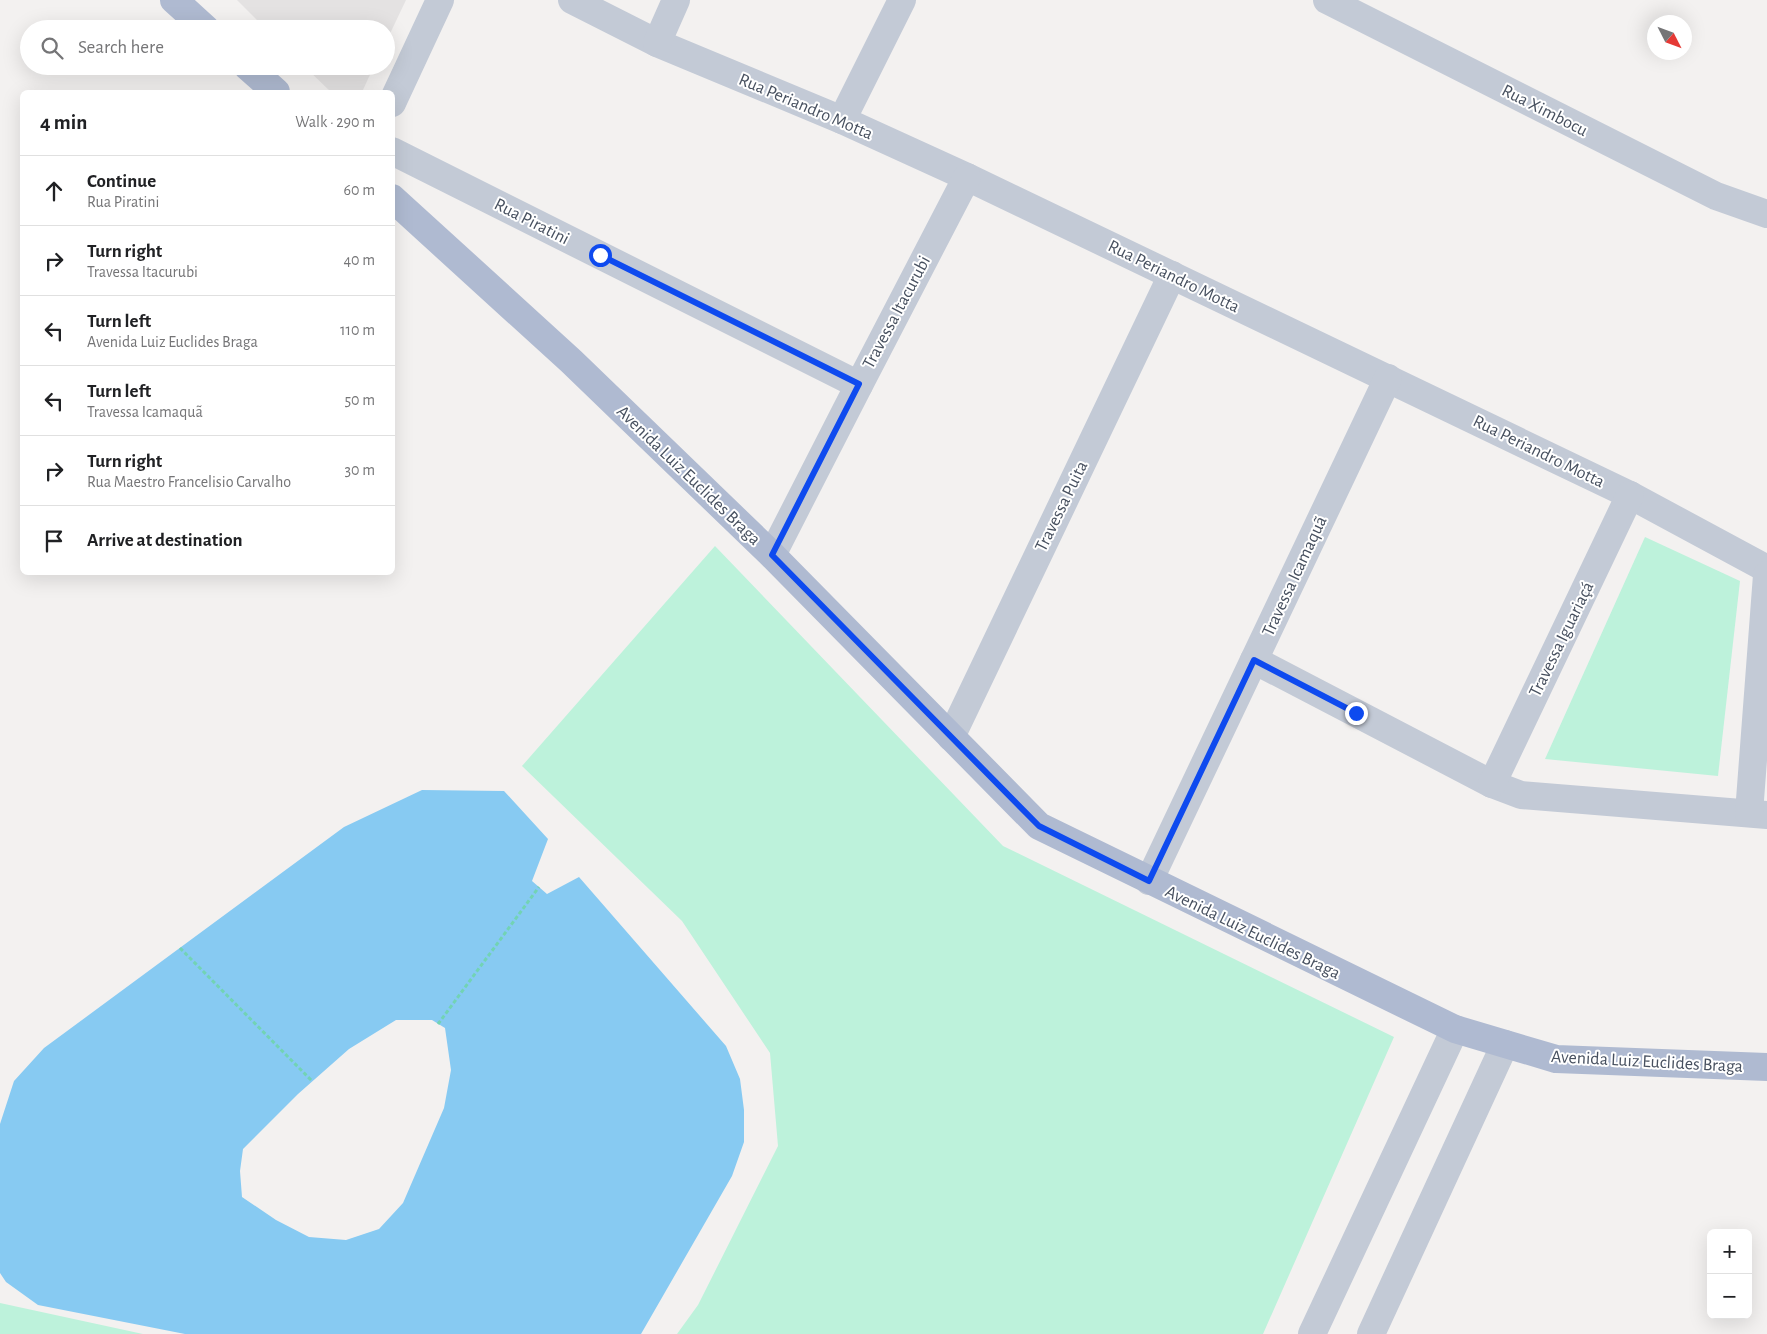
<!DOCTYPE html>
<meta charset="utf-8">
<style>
body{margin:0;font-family:"Alegreya Sans",sans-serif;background:#f2f2f2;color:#202124}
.controls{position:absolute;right:15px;bottom:15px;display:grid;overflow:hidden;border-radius:8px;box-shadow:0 5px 20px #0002}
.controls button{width:45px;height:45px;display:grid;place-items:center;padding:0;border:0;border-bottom:1px solid #e0e0e0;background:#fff;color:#202124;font:25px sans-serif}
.compass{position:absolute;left:1647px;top:15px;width:45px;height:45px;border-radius:50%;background:#fff;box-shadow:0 5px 20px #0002;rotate:132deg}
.stop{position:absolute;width:15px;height:15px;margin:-11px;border:4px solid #0e4aef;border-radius:50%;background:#fff}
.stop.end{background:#0e4aef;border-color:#fff;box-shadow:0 1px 5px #0008}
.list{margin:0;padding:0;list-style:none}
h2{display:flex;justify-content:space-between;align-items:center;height:65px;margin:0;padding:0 20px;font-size:21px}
h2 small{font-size:16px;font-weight:400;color:#757577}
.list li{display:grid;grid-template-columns:32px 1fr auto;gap:15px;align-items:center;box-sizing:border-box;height:70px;padding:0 20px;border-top:1px solid #e0e0e0}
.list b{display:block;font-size:19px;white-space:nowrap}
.list p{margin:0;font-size:16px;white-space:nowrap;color:#757577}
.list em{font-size:16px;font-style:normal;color:#757577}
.icon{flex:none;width:28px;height:28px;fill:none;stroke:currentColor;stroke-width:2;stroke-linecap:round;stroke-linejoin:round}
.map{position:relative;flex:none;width:1767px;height:1334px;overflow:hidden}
.search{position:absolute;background:#fff;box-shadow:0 5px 20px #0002;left:20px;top:20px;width:375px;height:55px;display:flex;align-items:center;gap:12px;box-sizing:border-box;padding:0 18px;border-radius:28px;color:#757577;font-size:19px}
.panel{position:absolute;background:#fff;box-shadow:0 5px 20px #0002;left:20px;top:90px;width:375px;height:485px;border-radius:8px}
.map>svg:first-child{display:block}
</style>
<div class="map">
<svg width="1767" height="1334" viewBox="0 0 1767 1334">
<rect width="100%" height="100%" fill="#f3f1f0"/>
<g fill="#e4e2e2">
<path d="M237 0H406L386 42V29H266Z"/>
<path d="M304 66H374L362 92H331Z"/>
</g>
<g fill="#bdf2db">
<path d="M1645 537 1740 581 1718 776 1545 759Z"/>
<path d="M715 546 1003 846 1394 1037 1263 1334H677L698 1305 778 1146 770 1053 682 921 522 766Z"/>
<path d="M0 1303 143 1334H0Z"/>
</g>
<path fill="#87caf2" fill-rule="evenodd" d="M422 790 504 791 548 839 532 881 547 894 579 877 726 1046 740 1079 744 1110V1142L732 1176 641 1334H185L38 1305 6 1282 0 1273V1124L14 1081 44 1048 344 827ZM396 1020H432L445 1028 451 1070 444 1108 403 1203 379 1229 346 1240 309 1237 276 1220 242 1197 240 1171 243 1149 298 1094 349 1049Z"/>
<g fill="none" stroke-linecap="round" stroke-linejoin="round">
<g stroke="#72d3b4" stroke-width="3" stroke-dasharray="4 2.5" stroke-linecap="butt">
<path d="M180 948 312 1081"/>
<path d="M438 1024 539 887"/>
</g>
<g stroke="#c3cad6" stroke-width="28">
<path d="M572 0 657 43 842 120 967 177 1630 495 1767 569"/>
<path d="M1327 0 1716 196 1767 214"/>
<path d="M657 43 676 0"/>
<path d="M392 103 440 0"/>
<path d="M842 120 902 0"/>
<path d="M392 151 859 385"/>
<path d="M772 555 859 385 967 177"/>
<path d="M1254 660 1492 784 1521 795 1767 815"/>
<path d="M951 737 1172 275"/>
<path d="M1492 784 1630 495"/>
<path d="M1749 813 1767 575"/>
<path d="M1149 881 1388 378"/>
<path d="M1312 1334 1455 1029"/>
<path d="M1371 1334 1505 1044"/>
</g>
<g stroke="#afbad1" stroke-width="28">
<path d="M174 0 206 29"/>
<path d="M247 66 276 92"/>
<path d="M392 198 571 361 772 555 1039 826 1455 1029 1556 1059 1767 1067"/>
</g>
</g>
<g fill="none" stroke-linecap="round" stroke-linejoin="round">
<path stroke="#0e4aef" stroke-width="6" d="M600 255 859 384 772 555 1039 826 1149 881 1254 660 1356 713"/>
</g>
<g text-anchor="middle" stroke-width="4" stroke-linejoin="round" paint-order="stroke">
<g font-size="18" fill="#47505f" stroke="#fff">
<text transform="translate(806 106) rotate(23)" y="6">Rua Periandro Motta</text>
<text transform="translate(1545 110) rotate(27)" y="6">Rua Ximbocu</text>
<text transform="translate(532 221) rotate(27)" y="6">Rua Piratini</text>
<text transform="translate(1174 276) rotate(26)" y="6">Rua Periandro Motta</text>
<text transform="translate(896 312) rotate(-62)" y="6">Travessa Itacurubi</text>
<text transform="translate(1539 451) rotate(26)" y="6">Rua Periandro Motta</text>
<text transform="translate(689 475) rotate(44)" y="6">Avenida Luiz Euclides Braga</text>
<text transform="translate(1061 506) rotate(-64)" y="6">Travessa Puita</text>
<text transform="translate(1294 576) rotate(-65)" y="6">Travessa Icamaquã</text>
<text transform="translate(1561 639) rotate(-64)" y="6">Travessa Iguariaçá</text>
<text transform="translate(1253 932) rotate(26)" y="6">Avenida Luiz Euclides Braga</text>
<text transform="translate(1647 1061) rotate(3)" y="6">Avenida Luiz Euclides Braga</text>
</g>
</g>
</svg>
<div class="controls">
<button>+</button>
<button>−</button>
</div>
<svg class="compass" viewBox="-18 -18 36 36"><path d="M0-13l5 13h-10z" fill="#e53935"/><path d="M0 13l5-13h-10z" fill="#757577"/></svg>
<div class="stop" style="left:600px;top:255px"></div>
<div class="stop end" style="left:1356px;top:713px"></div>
<div class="search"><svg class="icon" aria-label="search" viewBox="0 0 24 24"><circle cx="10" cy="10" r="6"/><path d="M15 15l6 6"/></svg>Search here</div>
<section class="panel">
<h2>4 min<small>Walk · 290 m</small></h2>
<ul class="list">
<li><svg class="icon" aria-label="ahead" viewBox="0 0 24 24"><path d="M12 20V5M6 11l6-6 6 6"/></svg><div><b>Continue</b><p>Rua Piratini</p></div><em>60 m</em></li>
<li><svg class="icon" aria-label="right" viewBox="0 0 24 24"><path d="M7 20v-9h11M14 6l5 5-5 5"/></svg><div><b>Turn right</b><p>Travessa Itacurubi</p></div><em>40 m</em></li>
<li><svg class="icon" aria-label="left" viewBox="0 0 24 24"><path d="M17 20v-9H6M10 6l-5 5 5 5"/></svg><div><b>Turn left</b><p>Avenida Luiz Euclides Braga</p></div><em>110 m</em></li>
<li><svg class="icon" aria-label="left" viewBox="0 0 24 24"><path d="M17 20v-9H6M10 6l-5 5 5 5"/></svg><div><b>Turn left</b><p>Travessa Icamaquã</p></div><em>50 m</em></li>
<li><svg class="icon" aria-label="right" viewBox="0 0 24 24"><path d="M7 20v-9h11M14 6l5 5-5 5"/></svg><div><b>Turn right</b><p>Rua Maestro Francelisio Carvalho</p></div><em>30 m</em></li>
<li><svg class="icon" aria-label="arrive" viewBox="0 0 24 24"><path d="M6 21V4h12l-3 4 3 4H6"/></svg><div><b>Arrive at destination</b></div></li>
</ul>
</section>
</div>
